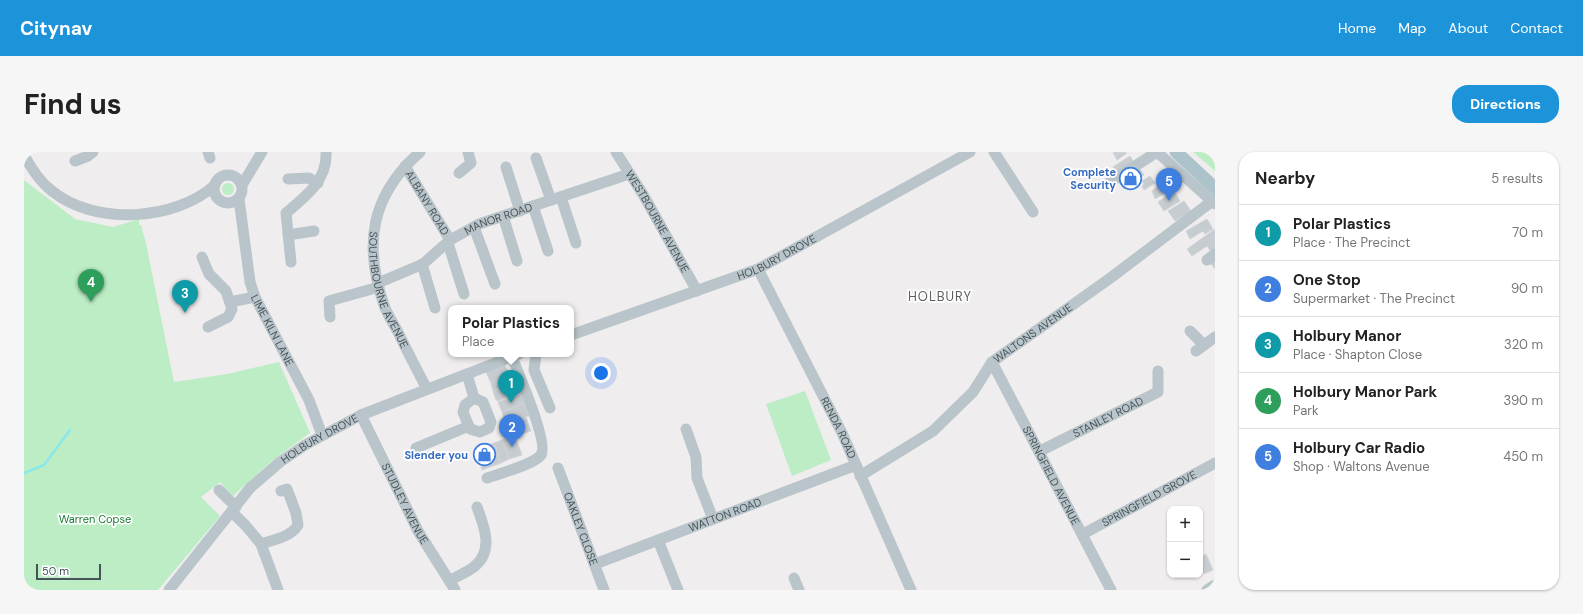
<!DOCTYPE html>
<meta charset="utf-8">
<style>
body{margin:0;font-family:"DM Sans",sans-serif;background:#f6f6f6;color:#222}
.controls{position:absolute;right:12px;bottom:12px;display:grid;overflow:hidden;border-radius:8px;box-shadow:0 1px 3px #0004}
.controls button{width:36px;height:36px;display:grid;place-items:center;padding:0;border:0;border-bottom:1px solid #e0e0e0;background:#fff;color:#222;font:20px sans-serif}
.scale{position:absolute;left:12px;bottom:10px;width:65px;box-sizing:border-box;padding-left:4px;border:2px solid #46545a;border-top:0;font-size:11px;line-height:14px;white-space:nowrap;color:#46545a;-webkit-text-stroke:3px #fff;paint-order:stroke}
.you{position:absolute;left:577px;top:221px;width:14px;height:14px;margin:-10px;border:3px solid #fff;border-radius:50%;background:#1a73e8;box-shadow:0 0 0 6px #1a73e833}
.badge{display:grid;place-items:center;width:26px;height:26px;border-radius:50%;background:#1d94da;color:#fff;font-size:13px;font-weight:700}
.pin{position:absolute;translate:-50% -33px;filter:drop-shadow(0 1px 2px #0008)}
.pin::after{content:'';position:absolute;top:21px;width:14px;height:12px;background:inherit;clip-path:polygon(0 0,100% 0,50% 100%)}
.popup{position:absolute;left:424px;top:153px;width:126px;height:52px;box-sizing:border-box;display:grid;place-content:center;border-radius:8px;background:#fff;filter:drop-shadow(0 1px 3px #0005);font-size:13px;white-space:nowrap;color:#767676}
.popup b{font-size:15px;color:#222}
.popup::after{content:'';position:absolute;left:50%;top:100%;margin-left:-8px;border:8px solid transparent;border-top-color:#fff}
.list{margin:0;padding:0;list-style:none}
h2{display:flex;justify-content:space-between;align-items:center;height:52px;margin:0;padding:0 16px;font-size:17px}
h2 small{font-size:13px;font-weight:400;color:#767676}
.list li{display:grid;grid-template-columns:26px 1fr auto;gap:12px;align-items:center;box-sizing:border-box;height:56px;padding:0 16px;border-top:1px solid #e0e0e0}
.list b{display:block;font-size:15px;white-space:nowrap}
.list p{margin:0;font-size:13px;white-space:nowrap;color:#767676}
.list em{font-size:13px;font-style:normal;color:#767676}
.map{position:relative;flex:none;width:1191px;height:438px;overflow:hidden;border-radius:16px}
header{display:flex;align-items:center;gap:24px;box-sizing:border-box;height:56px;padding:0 20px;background:#1d94da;color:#fff}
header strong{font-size:19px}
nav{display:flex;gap:22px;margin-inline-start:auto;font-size:14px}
.intro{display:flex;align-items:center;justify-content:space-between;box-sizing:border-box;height:96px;padding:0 24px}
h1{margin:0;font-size:28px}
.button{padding:10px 18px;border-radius:16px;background:#1d94da;color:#fff;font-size:14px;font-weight:700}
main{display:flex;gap:24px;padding:0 24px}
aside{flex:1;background:#fff;border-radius:16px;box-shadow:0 1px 3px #0004}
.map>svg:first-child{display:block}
</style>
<header>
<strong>Citynav</strong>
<nav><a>Home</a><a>Map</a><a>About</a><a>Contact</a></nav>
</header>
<div class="intro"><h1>Find us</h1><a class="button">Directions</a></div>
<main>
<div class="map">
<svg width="1191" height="438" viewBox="0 0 1191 438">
<rect width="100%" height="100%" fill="#f0edee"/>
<g fill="#bcedc5">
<path d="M1169 0H1191V19Z"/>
<path d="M0 28 51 67 89 75 115 67V73H117L122 91 150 230 203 222 255 210 286 281 249 308 209 344 196 330 177 345 196 364 134 438H0Z"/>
<circle cx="204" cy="37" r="6"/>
<path d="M781 239 807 308 768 324 742 252Z"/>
</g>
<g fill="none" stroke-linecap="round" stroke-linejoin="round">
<path stroke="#8ae8e9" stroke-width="2.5" d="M0 321 20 313 46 278"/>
</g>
<g fill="#c7ccd0" stroke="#d1d5d9">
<path d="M1091 0H1098L1091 4 1089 1Z"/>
<path d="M1098 0 1103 1 1093 8 1091 4Z"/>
<path d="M1106 4 1111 12 1094 23 1089 15Z"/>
<path d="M1115 15 1120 23 1100 37 1094 29Z"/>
<path d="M1126 24 1131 31 1120 38 1118 34 1120 32 1118 29Z"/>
<path d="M1138 31 1144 39 1131 47 1128 39Z"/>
<path d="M1150 39 1156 49 1140 59 1134 50Z"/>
<path d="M1160 49 1167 59 1151 69 1144 59Z"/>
<path d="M1183 67 1189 77 1181 82 1179 79 1166 87 1162 79Z"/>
<path d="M1191 77V97L1187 100 1183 94 1168 104 1163 97Z"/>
<path d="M1191 106V117L1186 111Z"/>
<path d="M481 213 485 224 467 231 462 220Z"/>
<path d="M485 224 488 233 469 239 467 231Z"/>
<path d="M488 233 491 242 474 249 472 248 469 239Z"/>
<path d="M497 242 500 251 478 260 474 250Z"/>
<path d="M500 251 505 264 482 271 478 260Z"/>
<path d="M502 265 504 271 485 278 482 271Z"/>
<path d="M504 271 507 279 487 285 485 278Z"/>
<path d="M491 284 498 303 485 307 478 288Z"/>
<path d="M478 288 485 307 477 311 470 291Z"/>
<path d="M470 291 477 311 469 314 461 294Z"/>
<path d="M461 294 469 314 458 318 452 297Z"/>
<path d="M1182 402 1189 418 1180 422 1176 414V405Z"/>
</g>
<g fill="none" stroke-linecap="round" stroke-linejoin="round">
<g stroke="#b9c5ca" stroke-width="11">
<path d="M184 0 186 6"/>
<path id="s1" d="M396 0C347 43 339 92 360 153 363 162 369 171 374 180 383 199 393 218 403 237"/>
<path id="s2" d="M592 0 620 44 673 139"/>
<path d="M970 0 1009 60"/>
<path d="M1133 0 1191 52"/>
<path d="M0 3C7 16 16 30 28 39 71 74 151 69 191 33"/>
<path d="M512 6 527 48"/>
<path d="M51 9 64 4 69 0"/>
<path id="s3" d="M381 14 426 88"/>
<path d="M482 15 496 59"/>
<path d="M435 21 447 11 444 0"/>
<circle cx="204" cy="37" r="14"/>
<path d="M264 27 285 26 294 31"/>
<path d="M1086 30 1133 0"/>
<path d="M218 33 238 0"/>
<path d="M537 45 552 91"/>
<path id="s4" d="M215 47 226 130 231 145 285 248 298 283"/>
<path d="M509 54 524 99"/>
<path d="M479 64 493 109"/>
<path d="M450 75 471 132"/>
<path d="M264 83 290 79"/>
<path d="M424 91 440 142"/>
<path d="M178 105 185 122 202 139 208 157 204 165 184 175"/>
<path d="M1183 108 1191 102"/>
<path d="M267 110 262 61C281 45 304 28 302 0"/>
<path d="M398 112 411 156"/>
<path id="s5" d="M734 117 818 281 887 438"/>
<path id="s6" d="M354 131 399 112 426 88 455 72 605 22"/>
<path d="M206 150 231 145"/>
<path d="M306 165 305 149 355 135"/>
<path d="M1166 179 1180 193"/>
<path id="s7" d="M547 183 734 117 946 0"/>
<path d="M1172 199 1191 185"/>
<path d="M512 202 510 218 526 256"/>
<path id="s8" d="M968 210 1087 438"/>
<path d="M443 222 450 246 459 250 467 270 465 276 456 280 446 277 439 260 441 253 450 246"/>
<path id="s9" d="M337 263 394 379 431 438"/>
<path d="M662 277 672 305 673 326 689 367"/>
<path d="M392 296 445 274"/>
<path id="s10" d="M1016 299 1134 240V219"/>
<path id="s11" d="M534 316 580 438"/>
<path id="s12" d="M836 324 909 279 949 240 968 210 1085 127 1191 47"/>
<path d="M463 326C476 321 509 313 517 303 525 292 494 220 488 205"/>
<path d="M195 338 212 355"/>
<path d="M208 360 222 374 237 392 254 438"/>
<path id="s13" d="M1059 382 1191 311"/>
<path d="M634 388 654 438"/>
<path d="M237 392C249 388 267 385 274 373L272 361 263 337 257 339"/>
<path id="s14" d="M571 412 832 313"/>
<path d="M770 426 775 438"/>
<path d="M427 428C435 423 444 420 451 414 470 398 460 374 453 355"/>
<path id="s15" d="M145 438 226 336 256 310 281 293 337 263 495 202"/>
<path d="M1183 438 1191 433"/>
</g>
<path stroke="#adc3cc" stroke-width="13" d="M1152 0 1191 36"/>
</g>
<defs>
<symbol id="shop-ring" viewBox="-11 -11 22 22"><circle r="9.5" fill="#fff" stroke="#3f7fe0" stroke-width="1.5"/><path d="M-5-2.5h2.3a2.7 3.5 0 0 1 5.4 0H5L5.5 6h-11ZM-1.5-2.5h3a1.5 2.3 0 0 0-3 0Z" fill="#3f7fe0"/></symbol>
</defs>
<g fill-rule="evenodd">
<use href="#shop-ring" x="1094" y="14" width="25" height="25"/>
<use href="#shop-ring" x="448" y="290" width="25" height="25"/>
</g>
<g text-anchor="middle" stroke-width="3.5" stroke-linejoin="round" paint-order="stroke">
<g font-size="11" font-weight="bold" fill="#366cbe" stroke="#fff" text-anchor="end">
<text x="1092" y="24">Complete<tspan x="1092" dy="13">Security</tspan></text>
<text x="444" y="307">Slender you</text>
</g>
<g font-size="11" fill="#46545a" stroke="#fff">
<text dy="4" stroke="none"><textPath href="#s3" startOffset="43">ALBANY ROAD</textPath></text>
<text dy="4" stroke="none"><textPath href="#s6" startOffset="138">MANOR ROAD</textPath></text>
<text dy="4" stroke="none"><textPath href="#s2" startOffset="81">WESTBOURNE AVENUE</textPath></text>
<text dy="4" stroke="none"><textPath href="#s7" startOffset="220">HOLBURY DROVE</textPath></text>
<text dy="4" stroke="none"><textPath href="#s1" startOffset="155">SOUTHBOURNE AVENUE</textPath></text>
<text dy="4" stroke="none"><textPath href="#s4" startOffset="137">LIME KILN LANE</textPath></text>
<text dy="4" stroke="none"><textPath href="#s12" startOffset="227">WALTONS AVENUE</textPath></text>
<text dy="4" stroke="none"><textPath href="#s10" startOffset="76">STANLEY ROAD</textPath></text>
<text dy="4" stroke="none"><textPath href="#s5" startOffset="178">RENDA ROAD</textPath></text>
<text dy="4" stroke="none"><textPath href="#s15" startOffset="216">HOLBURY DROVE</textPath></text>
<text dy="4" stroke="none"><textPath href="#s8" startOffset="128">SPRINGFIELD AVENUE</textPath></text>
<text dy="4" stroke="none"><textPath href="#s13" startOffset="75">SPRINGFIELD GROVE</textPath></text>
<text dy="4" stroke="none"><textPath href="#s9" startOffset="99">STUDLEY AVENUE</textPath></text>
<text dy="4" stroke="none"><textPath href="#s14" startOffset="139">WATTON ROAD</textPath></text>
<text dy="4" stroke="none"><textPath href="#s11" startOffset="65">OAKLEY CLOSE</textPath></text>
</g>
<g font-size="11" fill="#197936" stroke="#fff">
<text x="71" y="371">Warren Copse</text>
</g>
<g font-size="13" letter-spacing="1" fill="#5a5f62" stroke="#fff">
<text x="916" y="149">HOLBURY</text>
</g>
</g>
</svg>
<div class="controls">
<button>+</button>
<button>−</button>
</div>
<div class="scale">50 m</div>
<div class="you"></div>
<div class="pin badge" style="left:487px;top:251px;background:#0f9aa8">1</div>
<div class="popup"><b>Polar Plastics</b>Place</div>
<div class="pin badge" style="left:488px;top:295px;background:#3f7fe0">2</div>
<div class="pin badge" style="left:161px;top:161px;background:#0f9aa8">3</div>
<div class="pin badge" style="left:67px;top:150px;background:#2e9e5b">4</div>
<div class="pin badge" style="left:1145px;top:49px;background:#3f7fe0">5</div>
</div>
<aside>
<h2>Nearby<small>5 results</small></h2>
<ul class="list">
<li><span class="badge" style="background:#0f9aa8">1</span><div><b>Polar Plastics</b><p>Place · The Precinct</p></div><em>70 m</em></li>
<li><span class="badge" style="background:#3f7fe0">2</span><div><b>One Stop</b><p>Supermarket · The Precinct</p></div><em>90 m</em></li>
<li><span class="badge" style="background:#0f9aa8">3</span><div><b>Holbury Manor</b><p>Place · Shapton Close</p></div><em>320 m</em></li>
<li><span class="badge" style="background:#2e9e5b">4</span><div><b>Holbury Manor Park</b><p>Park</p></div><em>390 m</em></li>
<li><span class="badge" style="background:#3f7fe0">5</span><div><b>Holbury Car Radio</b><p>Shop · Waltons Avenue</p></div><em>450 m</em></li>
</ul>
</aside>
</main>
